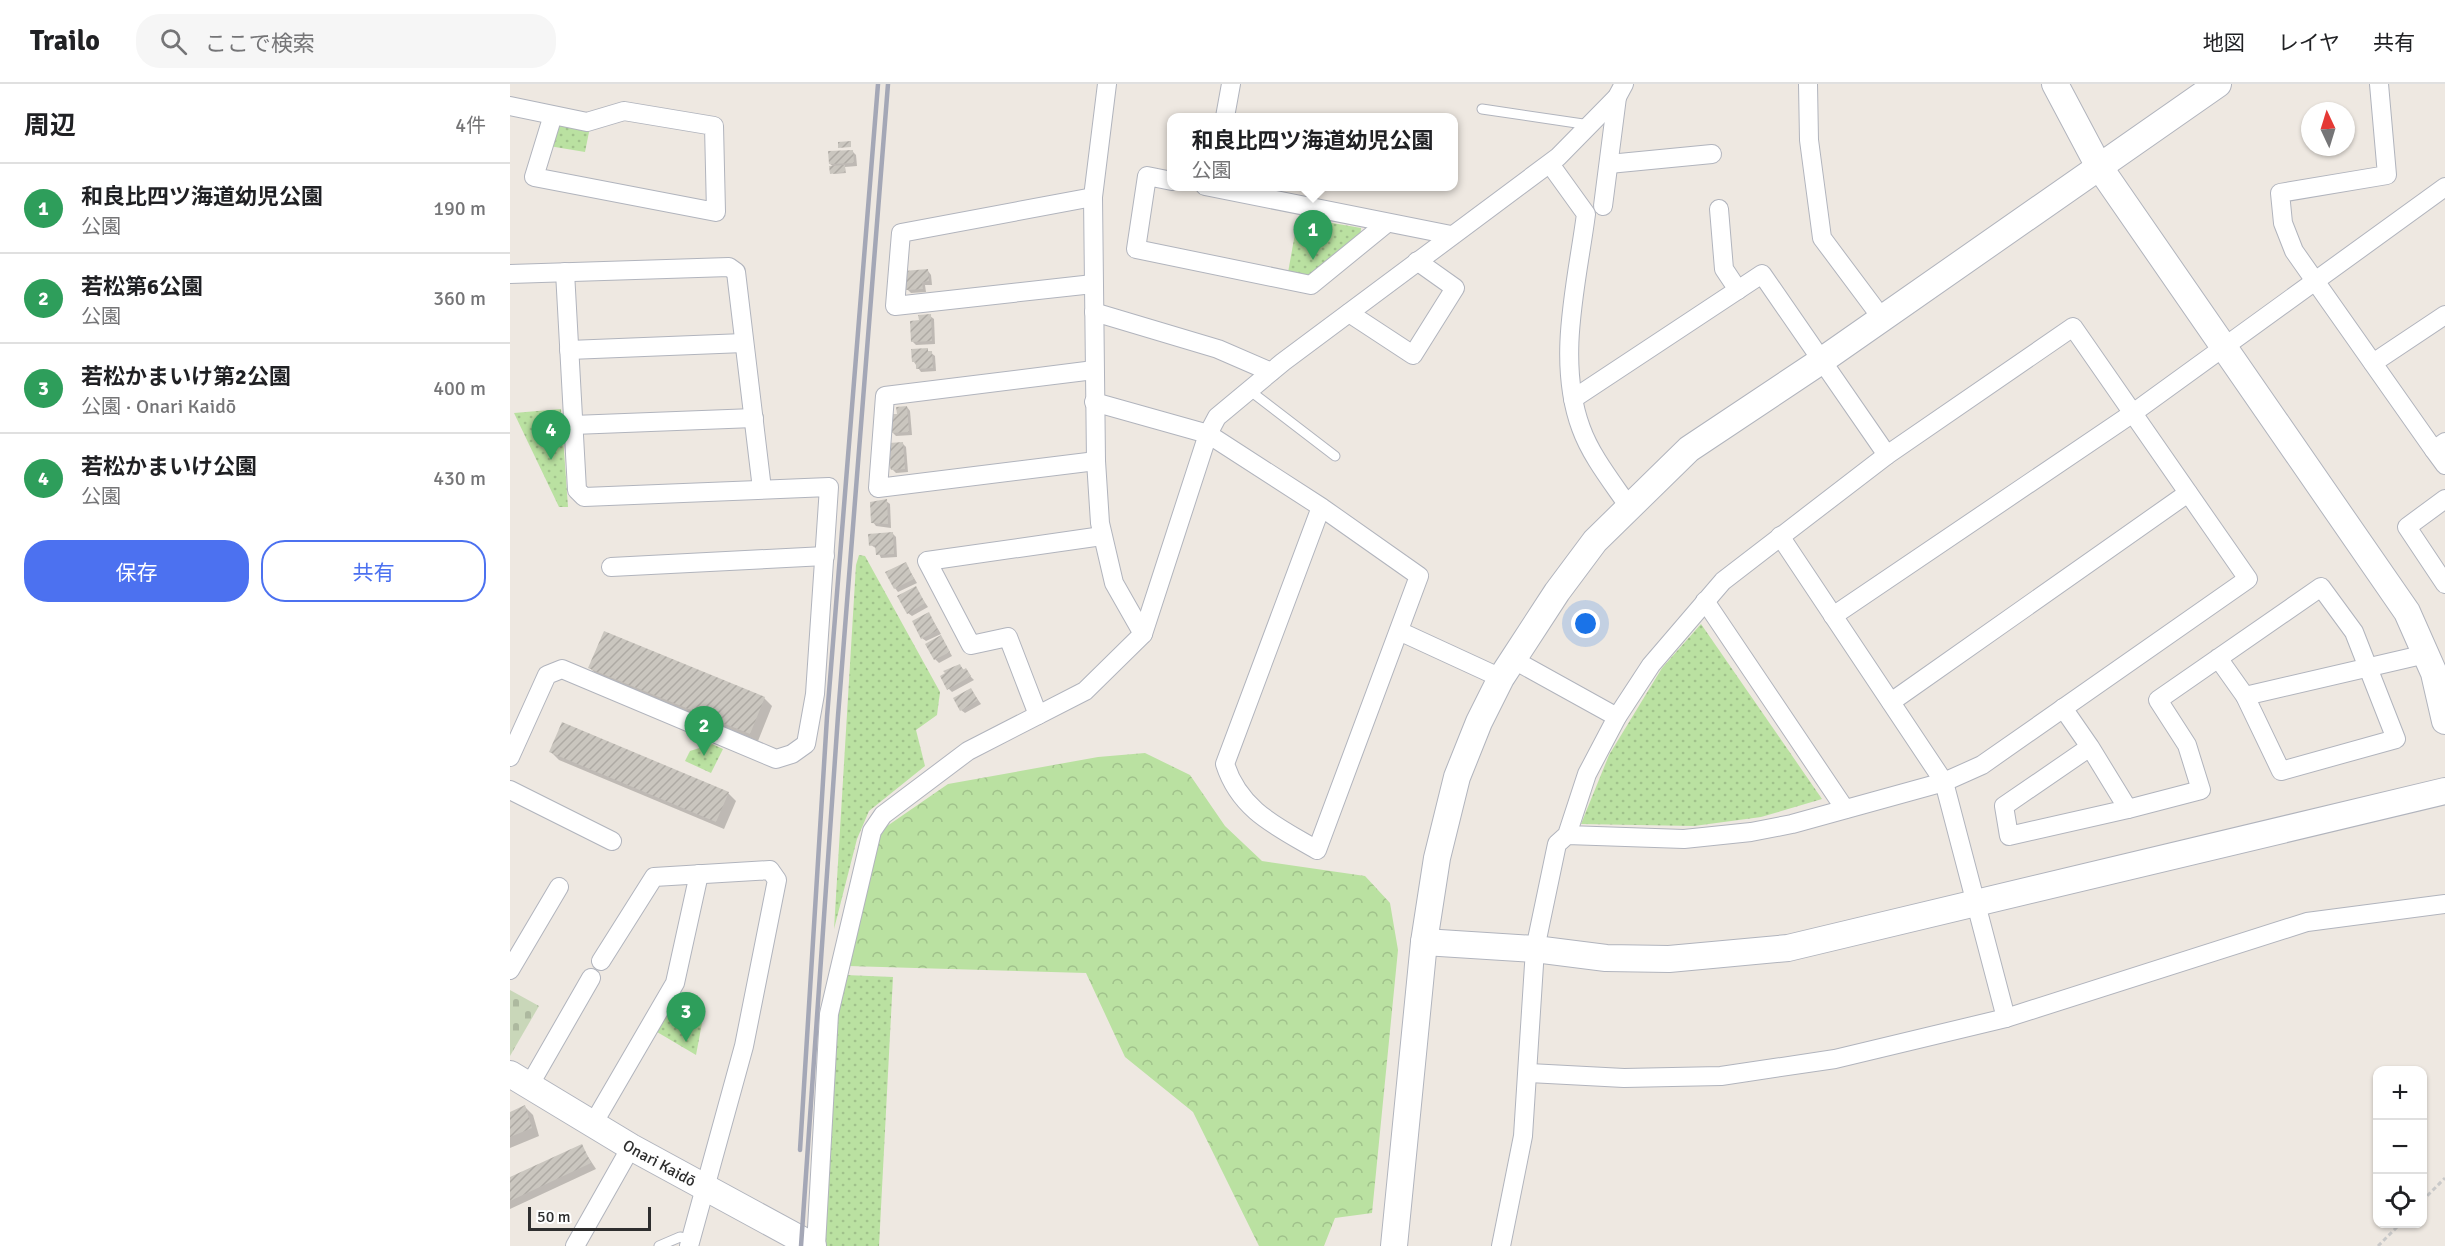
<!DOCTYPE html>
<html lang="ja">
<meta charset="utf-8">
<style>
body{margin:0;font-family:Signika,"Noto Sans JP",sans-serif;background:#f6f6f6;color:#202124}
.controls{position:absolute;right:18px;bottom:18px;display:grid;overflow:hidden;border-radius:12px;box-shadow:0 2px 4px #0004}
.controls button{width:54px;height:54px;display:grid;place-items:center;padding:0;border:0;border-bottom:2px solid #e0e0e0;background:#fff;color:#202124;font:30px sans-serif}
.compass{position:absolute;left:1791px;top:18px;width:54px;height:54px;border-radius:50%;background:#fff;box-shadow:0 2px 4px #0004;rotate:356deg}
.scale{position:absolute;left:18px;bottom:15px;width:123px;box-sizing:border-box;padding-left:6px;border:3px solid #2e2e2e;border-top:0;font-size:16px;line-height:21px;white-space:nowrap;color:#2e2e2e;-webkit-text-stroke:4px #fff;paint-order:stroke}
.you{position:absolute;left:1076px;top:540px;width:21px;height:21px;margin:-15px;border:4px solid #fff;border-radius:50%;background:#1a73e8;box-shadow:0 0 0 9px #1a73e833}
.badge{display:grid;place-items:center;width:39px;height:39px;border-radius:50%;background:#4c71f0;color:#fff;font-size:20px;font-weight:700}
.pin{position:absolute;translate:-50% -50px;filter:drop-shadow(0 2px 3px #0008)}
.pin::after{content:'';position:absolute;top:32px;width:21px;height:18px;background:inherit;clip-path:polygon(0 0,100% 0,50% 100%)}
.popup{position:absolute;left:657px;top:29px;width:291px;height:78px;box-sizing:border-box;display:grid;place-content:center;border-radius:12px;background:#fff;filter:drop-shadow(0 2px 4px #0005);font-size:20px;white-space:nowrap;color:#757577}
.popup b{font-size:22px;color:#202124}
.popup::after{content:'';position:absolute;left:50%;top:100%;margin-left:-12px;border:12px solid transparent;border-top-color:#fff}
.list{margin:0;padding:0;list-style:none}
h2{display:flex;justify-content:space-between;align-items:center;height:78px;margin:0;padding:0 24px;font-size:26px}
h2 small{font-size:20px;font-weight:400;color:#757577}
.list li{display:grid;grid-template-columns:39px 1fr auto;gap:18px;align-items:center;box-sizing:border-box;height:90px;padding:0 24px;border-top:2px solid #e0e0e0}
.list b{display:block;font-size:22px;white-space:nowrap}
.list p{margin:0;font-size:20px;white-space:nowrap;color:#757577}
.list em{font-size:20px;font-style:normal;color:#757577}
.actions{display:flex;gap:12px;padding:18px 24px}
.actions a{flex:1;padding:14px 0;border:2px solid #4c71f0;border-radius:24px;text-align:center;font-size:21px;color:#4c71f0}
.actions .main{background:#4c71f0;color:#fff}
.icon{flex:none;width:33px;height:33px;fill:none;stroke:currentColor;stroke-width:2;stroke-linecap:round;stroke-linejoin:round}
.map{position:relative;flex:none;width:1935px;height:1162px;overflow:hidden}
header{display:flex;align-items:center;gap:36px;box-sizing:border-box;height:84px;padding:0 30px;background:#fff;border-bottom:2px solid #e0e0e0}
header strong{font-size:28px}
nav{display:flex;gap:33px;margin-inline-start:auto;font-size:21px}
.search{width:420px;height:54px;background:#f6f6f6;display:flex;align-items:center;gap:15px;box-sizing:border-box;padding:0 21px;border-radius:24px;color:#757577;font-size:22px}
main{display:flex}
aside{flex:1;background:#fff}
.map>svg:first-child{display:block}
</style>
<header>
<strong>Trailo</strong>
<div class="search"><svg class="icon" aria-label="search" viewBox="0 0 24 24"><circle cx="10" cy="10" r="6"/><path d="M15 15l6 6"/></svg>ここで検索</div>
<nav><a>地図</a><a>レイヤ</a><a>共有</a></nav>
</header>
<main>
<aside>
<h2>周辺<small>4件</small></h2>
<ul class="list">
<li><span class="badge" style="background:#2e9e5b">1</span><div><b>和良比四ツ海道幼児公園</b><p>公園</p></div><em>190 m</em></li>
<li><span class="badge" style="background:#2e9e5b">2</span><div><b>若松第6公園</b><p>公園</p></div><em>360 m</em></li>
<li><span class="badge" style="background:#2e9e5b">3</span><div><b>若松かまいけ第2公園</b><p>公園 · Onari Kaidō</p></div><em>400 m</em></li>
<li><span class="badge" style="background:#2e9e5b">4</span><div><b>若松かまいけ公園</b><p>公園</p></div><em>430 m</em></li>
</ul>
<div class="actions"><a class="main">保存</a><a>共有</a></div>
</aside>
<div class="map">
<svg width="1935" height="1162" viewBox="0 0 1935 1162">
<defs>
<pattern id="green-dots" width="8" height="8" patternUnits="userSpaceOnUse" patternTransform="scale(1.5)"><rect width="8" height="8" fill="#bae1a1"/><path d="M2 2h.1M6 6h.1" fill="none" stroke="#a0c18b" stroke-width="1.8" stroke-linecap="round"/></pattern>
<pattern id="forest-crowns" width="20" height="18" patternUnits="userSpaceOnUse" patternTransform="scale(1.5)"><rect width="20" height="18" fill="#bae1a1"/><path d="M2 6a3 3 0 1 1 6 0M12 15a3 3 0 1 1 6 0" fill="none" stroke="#a0c18b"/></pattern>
<pattern id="cemetery-stones" width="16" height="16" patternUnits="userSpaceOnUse" patternTransform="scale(1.5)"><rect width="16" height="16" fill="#c9d7b9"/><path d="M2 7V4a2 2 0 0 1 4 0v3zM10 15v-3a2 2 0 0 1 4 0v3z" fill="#adb99f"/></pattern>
<pattern id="building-hatch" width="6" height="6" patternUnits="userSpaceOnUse" patternTransform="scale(1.5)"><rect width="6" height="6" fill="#cac6bf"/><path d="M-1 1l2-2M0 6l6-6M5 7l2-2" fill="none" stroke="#aeaaa4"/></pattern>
</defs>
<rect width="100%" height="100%" fill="#eee8e1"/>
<g fill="url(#green-dots)">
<path d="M51 38 80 43 75 68 39 62 44 44Z"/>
<path d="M788 133 851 144 850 158 803 194H777Z"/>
<path d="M51 325 58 423H49L4 329Z"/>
<path d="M349 471 355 472 430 608 427 631 406 646 415 682 359 727 347 755 324 845 346 481Z"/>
<path d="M1191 540 1312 715 1251 733 1184 742 1071 740 1099 671 1152 584Z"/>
<path d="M202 660 213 665 201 689 175 677 180 667Z"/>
<path d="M335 891 383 893 369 1162H315L310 1159 323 933Z"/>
<path d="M158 920 192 939 186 971 142 945Z"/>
</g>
<path fill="url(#forest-crowns)" d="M635 669 680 691 715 742 752 777 855 792 880 819 888 866 862 1129 825 1134 814 1162H749L683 1028 615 973 576 889 338 882 367 749 438 700 588 673Z"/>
<path fill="url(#cemetery-stones)" d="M0 906 29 922 0 972Z"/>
<g fill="#0003">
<path d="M342 67 346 71 347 82 335 83 336 89 323 90 324 83 320 80Z"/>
<path d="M418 187 421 191 422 201H415L416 208 401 209 397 205Z"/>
<path d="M420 232 424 235 425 260 406 261 402 257 410 237Z"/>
<path d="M417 266 425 272 426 287 411 288 404 278Z"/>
<path d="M397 323 400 327 402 351 386 352 382 348 388 331Z"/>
<path d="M392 359 396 363 398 388 386 389 382 385Z"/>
<path d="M376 417 380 420 381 444 366 442 363 438Z"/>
<path d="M382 449 386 453 387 473 371 474 367 465 361 461Z"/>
<path d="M395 479 407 499 388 508 385 504Z"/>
<path d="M405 504 418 523 402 532 398 529Z"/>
<path d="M419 530 431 550 416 557 412 554Z"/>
<path d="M95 549 254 614 262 622 248 657 88 592 80 584Z"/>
<path d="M431 553 442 572 429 579 425 575Z"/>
<path d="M450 582 464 596 442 608 439 605Z"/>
<path d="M461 606 471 620 455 629 451 626Z"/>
<path d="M41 668 218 709 226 717 214 745 49 676Z"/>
<path d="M15 1023 23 1031 29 1052 0 1064V1029Z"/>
<path d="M71 1062 86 1085 0 1125V1095Z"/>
</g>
<g fill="url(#building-hatch)">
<path d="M341 57V63L328 64V58Z"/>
<path d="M343 66 344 79 319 80 318 67Z"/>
<path d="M335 81V88L320 90 319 82Z"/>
<path d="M418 185 419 197 412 198 413 205 395 206 394 187Z"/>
<path d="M421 230 422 257 401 258 400 237 409 236 408 231Z"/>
<path d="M418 264V267H422L423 284 406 285V278H402L401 265Z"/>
<path d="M397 322 399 348 381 349 379 330H387L386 323Z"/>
<path d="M393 358 395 385 381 386 377 373H380L379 359Z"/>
<path d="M377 415 378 440 361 439 360 418Z"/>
<path d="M383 448 384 470 366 471 365 461 359 462 358 450Z"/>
<path d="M396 478 404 495 384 505 375 488Z"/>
<path d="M406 502 415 519 397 530 387 512Z"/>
<path d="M419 528 428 546 411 555 402 537Z"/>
<path d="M94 547 255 613 240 650 78 584Z"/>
<path d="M431 551 440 568 424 576 415 560Z"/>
<path d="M450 580 453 586 456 584 461 592 437 606 430 592 435 589 433 587Z"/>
<path d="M461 604 468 616 450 627 443 614Z"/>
<path d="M52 638 219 708 206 738 39 668Z"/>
<path d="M15 1021 22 1044 0 1053V1028Z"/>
<path d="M72 1060 81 1079 0 1117V1093Z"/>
</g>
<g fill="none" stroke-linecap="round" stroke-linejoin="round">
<defs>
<g id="lane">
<path d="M972 25 1080 41"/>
<path d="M739 306 825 372"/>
<path d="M149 1162 170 1153 180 1155"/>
</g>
<g id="street">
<path d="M597 0 583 113 586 377 590 439 604 499 633 550"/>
<path d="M1298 0 1299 56 1312 154 1371 233"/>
<path d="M1869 0 1877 91 1770 109 1773 139 1784 167 1924 366 1935 358"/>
<path d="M0 22 77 38 114 27 204 42 206 128 24 93 43 31"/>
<path d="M715 33 721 0"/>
<path d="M1040 80 1076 130C1067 199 1046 276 1071 344 1081 372 1102 398 1119 423"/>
<path d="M1099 80 1202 70"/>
<path d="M662 97 637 92 626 165 801 201 877 139"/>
<path d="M695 102 941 151"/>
<path d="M583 113 391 149 385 222 583 200"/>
<path d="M1093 122 1107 13"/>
<path d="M1209 125 1214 185 1228 206"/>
<path d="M0 190 219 183 226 188 252 405"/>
<path d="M584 228 708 265 761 288"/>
<path d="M839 229 903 271 945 204 907 177"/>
<path d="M59 266 234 259"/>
<path d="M1863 279 1935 231"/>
<path d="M584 286 375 312 368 404 586 377"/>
<path d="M1063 315 1252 190 1377 371"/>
<path d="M584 318 698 350 811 423 909 492 807 766C768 743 730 727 715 680L811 423"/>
<path d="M63 341 244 334"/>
<path d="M1924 366 1935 381"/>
<path d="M1935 415 1897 443 1935 500"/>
<path d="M1270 452 1434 698 1496 934"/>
<path d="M101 483 315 472"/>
<path d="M1195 517 1335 725"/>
<path d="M1323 532 1623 329 1935 103"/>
<path d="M889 547 991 594"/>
<path d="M1004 576 1107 633"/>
<path d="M1735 612 1916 570"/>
<path d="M1381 618 1678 409"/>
<path d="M1553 624 1580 663 1494 722 1499 752 1618 725 1580 663"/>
<path d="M528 631 498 553 461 561 417 477 592 452"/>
<path d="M0 673 37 591 52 585 266 675 282 670 296 660 305 610 319 403 74 413 67 406 55 188"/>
<path d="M0 706 102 757"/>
<path d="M1618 725 1691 706 1677 661 1648 616 1811 503 1844 548 1886 655 1771 687 1735 612 1708 574"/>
<path d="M91 877 144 793 260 786 267 796 234 962 179 1162"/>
<path d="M0 886 49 803"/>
<path d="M1019 989 1114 994 1211 992 1325 975 1496 934 1797 838 1935 820"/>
<path d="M19 1002 81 894"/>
<path d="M83 1040 165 899 189 790"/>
<path d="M65 1162 121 1063"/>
<path d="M306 1162 319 930 362 747 373 731 458 667 575 607 633 550 698 350 707 333 773 278 1048 73 1107 13 1114 0"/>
<path d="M991 1162 1013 1052 1025 865 1047 760 1057 751 1077 690 1107 633 1141 581 1213 497 1377 371 1563 243 1738 495 1472 681 1434 698 1282 740 1241 748 1174 755 1057 751"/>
</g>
<g id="secondary">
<path d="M1545 0 1588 81 1897 528 1924 589 1935 637"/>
<path d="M914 858 1025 865 1096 874 1159 875 1278 864 1935 707"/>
<path id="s1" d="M0 990 121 1063 303 1162"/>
<path d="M884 1162 914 858 927 774 947 693 969 638 991 594 1047 508 1085 457 1179 365 1314 275 1708 0"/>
</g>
</defs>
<use href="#lane" stroke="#b1b4bd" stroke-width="11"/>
<use href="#street" stroke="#b1b4bd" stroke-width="20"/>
<use href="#secondary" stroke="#b1b4bd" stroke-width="28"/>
<g stroke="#c9c9c9" stroke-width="3" stroke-dasharray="4.5 3" stroke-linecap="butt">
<path d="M1912 1117 1935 1094"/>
<path d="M1868 1162 1890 1140"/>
</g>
<use href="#lane" stroke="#fff" stroke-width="9"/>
<use href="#street" stroke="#fff" stroke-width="18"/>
<use href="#secondary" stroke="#fff" stroke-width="26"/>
<g stroke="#a4a7b6" stroke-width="4.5">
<path d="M290 1066 317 633 368 0"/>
<path d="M291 1162 328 632 378 0"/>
</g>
</g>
<g text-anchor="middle" stroke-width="4.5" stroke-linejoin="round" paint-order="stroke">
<g font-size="16" fill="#2e2e2e" stroke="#fff">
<text dy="6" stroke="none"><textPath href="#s1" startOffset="174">Onari Kaidō</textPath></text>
</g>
</g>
</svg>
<div class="controls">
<button>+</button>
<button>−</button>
<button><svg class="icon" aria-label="locate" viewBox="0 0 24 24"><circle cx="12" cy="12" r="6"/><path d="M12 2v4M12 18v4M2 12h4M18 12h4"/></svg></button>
</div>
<svg class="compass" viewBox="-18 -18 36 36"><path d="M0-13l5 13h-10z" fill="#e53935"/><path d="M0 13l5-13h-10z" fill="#757577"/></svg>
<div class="scale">50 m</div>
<div class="you"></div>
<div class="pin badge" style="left:803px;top:176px;background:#2e9e5b">1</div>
<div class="popup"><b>和良比四ツ海道幼児公園</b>公園</div>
<div class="pin badge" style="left:194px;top:672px;background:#2e9e5b">2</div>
<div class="pin badge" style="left:176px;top:958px;background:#2e9e5b">3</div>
<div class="pin badge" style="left:41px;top:376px;background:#2e9e5b">4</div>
</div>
</main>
